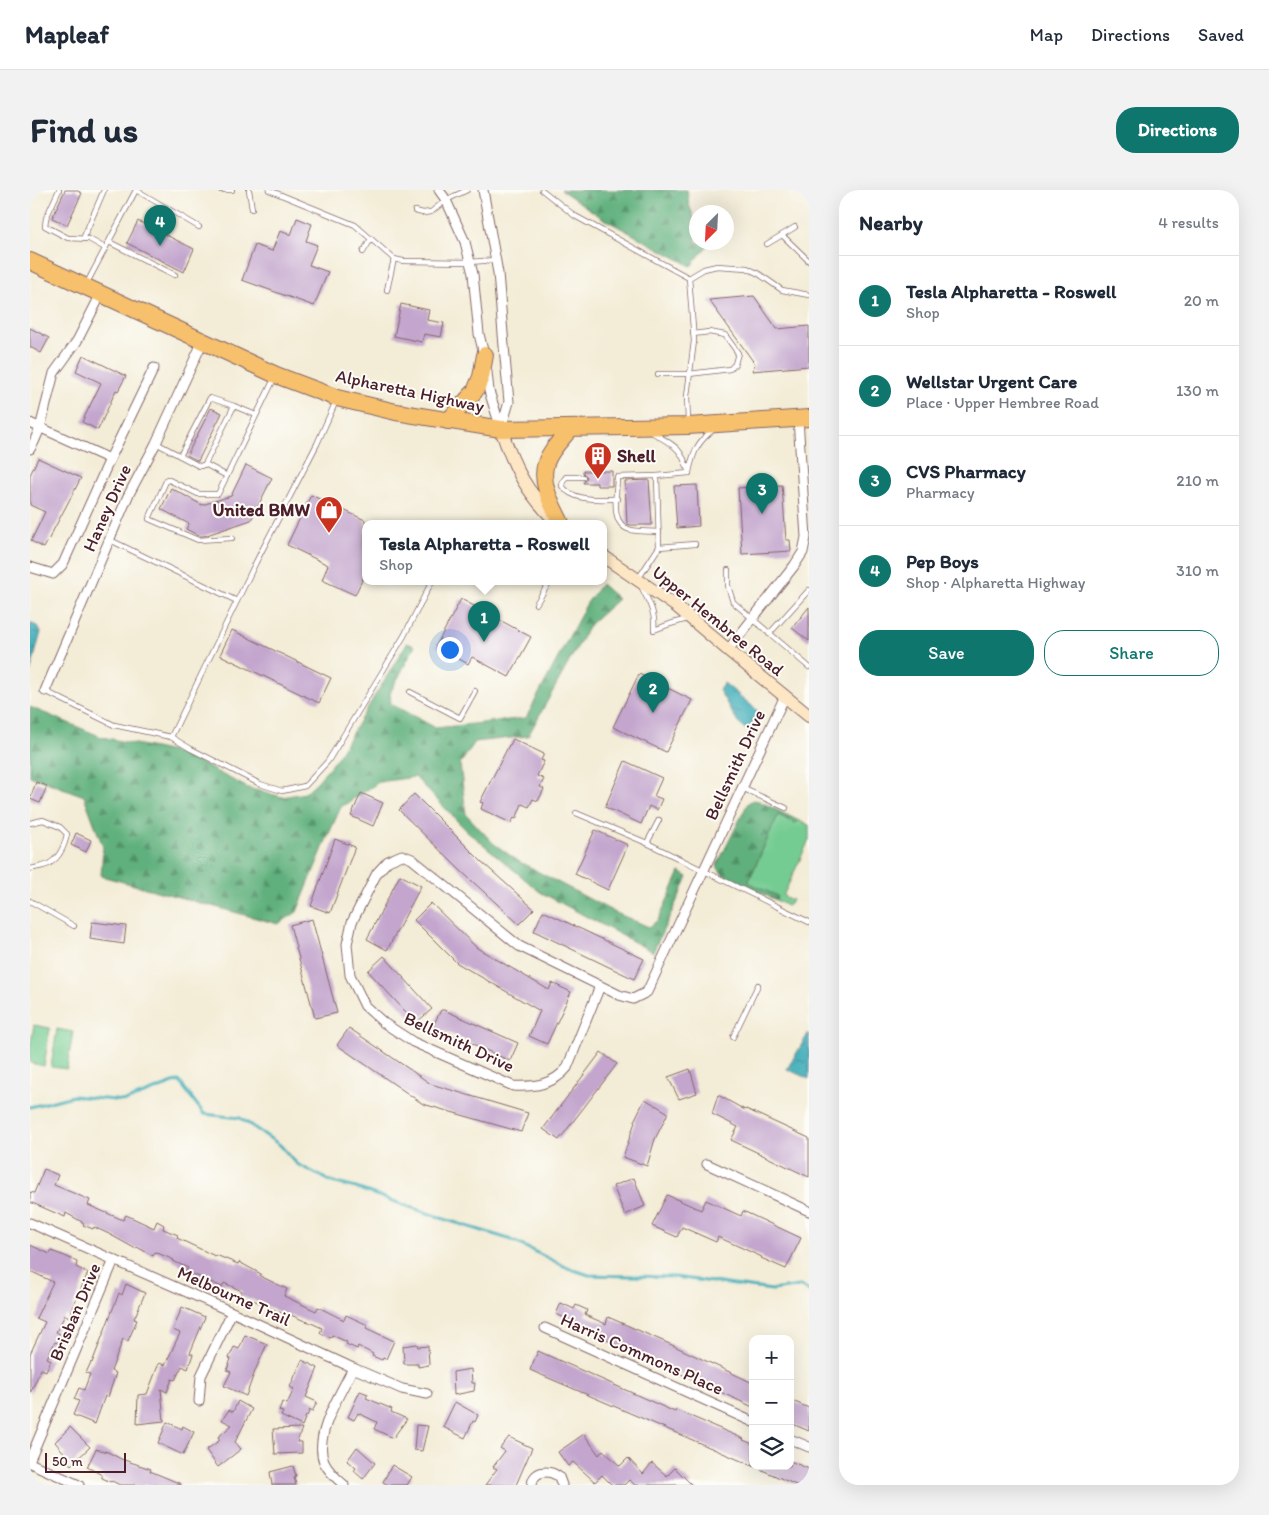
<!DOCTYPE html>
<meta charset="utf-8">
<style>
body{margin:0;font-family:Itim,sans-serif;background:#f2f2f3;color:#1f2937}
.controls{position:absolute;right:15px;bottom:15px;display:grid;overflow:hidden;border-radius:10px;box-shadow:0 5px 20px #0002}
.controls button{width:45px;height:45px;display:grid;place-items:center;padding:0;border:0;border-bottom:1px solid #e0e1e3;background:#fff;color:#1f2937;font:25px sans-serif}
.compass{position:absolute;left:659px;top:15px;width:45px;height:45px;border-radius:50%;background:#fff;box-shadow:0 5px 20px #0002;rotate:204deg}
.scale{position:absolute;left:15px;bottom:12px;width:81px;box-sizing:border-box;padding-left:5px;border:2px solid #4a1f2b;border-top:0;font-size:14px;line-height:18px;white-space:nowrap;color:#4a1f2b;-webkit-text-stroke:4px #fdfcf7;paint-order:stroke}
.you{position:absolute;left:419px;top:459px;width:18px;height:18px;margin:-12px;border:4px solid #fff;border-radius:50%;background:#1a73e8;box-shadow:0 0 0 8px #1a73e833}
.badge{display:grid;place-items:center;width:32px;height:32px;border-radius:50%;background:#0f766e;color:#fff;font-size:16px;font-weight:700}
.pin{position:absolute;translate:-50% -41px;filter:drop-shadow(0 1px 2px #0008)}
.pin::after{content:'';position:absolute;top:26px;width:18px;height:15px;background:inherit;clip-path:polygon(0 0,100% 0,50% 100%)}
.popup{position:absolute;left:332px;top:330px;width:245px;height:65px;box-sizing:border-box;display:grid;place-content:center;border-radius:10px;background:#fff;filter:drop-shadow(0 1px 4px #0005);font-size:16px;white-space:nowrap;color:#747a83}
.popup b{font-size:19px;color:#1f2937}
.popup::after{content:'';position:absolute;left:50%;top:100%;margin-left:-10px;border:10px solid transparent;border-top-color:#fff}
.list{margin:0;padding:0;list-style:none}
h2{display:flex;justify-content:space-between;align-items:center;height:65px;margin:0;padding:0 20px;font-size:21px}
h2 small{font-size:16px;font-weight:400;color:#747a83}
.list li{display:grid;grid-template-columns:32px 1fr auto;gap:15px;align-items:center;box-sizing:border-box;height:90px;padding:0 20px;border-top:1px solid #e0e1e3}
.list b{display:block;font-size:19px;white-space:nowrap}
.list p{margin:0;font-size:16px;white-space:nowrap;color:#747a83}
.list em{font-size:16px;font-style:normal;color:#747a83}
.actions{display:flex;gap:10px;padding:15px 20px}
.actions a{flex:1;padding:11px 0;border:1px solid #0f766e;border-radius:20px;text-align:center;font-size:18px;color:#0f766e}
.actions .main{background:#0f766e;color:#fff}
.icon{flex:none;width:28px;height:28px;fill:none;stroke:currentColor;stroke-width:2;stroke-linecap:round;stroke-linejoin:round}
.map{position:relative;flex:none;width:779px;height:1295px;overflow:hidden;border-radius:20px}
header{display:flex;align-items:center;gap:30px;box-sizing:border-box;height:70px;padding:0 25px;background:#fff;border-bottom:1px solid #e0e1e3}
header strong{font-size:24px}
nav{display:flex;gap:28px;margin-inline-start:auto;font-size:18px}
.intro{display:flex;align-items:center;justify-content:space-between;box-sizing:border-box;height:120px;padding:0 30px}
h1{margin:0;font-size:35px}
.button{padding:12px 22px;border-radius:20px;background:#0f766e;color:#fff;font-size:18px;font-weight:700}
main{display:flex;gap:30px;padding:0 30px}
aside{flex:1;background:#fff;border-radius:20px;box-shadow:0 5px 20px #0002}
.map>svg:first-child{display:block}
</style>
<header>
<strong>Mapleaf</strong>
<nav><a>Map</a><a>Directions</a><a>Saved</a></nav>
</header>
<div class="intro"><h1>Find us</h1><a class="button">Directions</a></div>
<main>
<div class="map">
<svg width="779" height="1295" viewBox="0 0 779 1295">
<defs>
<pattern id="forest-firs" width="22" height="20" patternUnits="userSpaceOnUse" patternTransform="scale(1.25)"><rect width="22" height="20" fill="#5fb07c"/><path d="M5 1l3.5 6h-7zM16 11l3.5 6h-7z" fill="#508f66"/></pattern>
<pattern id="water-ripples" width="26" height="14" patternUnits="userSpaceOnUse" patternTransform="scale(1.25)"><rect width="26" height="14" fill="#3faeba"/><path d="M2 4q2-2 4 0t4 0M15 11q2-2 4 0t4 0" fill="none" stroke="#378d97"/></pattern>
</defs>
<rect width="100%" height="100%" fill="#fdfcf7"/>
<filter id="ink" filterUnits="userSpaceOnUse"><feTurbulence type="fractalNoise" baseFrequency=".02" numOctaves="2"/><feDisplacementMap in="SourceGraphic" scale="10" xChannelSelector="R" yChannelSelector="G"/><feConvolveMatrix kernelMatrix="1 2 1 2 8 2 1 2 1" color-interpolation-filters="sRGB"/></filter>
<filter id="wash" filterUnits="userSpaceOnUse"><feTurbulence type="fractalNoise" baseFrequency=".0096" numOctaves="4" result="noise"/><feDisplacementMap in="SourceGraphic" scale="20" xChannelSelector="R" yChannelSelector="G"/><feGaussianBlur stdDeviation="1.12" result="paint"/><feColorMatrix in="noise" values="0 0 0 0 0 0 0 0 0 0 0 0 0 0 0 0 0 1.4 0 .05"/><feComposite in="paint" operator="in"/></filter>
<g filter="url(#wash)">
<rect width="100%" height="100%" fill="#f3ecd6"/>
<g fill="#74cc92" stroke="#5f765e">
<path d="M748 625 766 633 767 630 779 635V650L753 706 762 710 760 714 757 716 746 710 747 706 718 693Z"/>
<path d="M4 835 20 838 14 876 0 873V859Z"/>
<path d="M27 839 43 842 37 879 21 877Z"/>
</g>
<g fill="url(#forest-firs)" stroke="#546854">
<path d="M531 0H657L659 15 666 32V52L676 53 677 56 661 76 574 29Z"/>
<path d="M571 394 588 409 560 434 498 546 445 552 430 574 436 624 463 653 488 671 584 722 619 737 628 730 650 682 658 687 623 762 510 702 436 640 385 587 349 592 311 617 297 648 267 722 248 734 71 686 73 657 54 606 0 586V517L72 547 153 564 218 598 252 607 275 603 288 591 308 566 377 453 385 456 360 503 361 514 406 538 496 528 557 413Z"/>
<path d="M723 610 729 611 767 630 766 633 748 625 718 692 747 706 746 710 693 685 688 678 687 675 718 613Z"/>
</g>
<g fill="url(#water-ripples)" stroke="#446672">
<path d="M0 433 7 436 11 442 0 483Z"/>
<path d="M694 493 727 520 728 522 718 541 708 533 689 500Z"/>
<path d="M778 844H779V889L757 879Z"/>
</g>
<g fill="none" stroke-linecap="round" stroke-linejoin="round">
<path stroke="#3faeba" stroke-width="3" d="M0 917 43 906 95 911 149 891 174 924 210 928 250 955 267 974 302 992 326 998 417 1030 479 1049 538 1078 559 1085 645 1087 742 1100 770 1096 779 1101"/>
</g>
<g id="blocks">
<g fill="#c3a5cd">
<path d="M35 0H45L52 3 37 35 22 28Z"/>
<path d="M267 28 282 34 276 51 287 55 279 75 298 82 284 116 212 90 225 55 242 61 250 41 261 45Z"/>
<path d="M108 31 164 59 154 82 97 53Z"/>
<path d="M724 106 747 139 779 136V176L722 181 725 174 679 110Z"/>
<path d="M371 114 399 120 397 130 414 133 411 147 394 144 392 152 364 146Z"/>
<path d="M0 138 19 148 11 163 0 157Z"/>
<path d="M53 165 96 186 88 201 86 200 68 240 52 232 71 193 46 181Z"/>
<path d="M181 218 192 223 168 271 157 265Z"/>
<path d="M8 268 51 288 14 358 1 351 15 322 0 315V285Z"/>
<path d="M216 275 242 288 221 330 174 346H169L156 339 159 334 131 319 141 298 172 315 201 306Z"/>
<path d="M553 281H582V296H567V293H553L557 287 553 283Z"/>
<path d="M619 290 622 335H601L597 334 595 291Z"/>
<path d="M667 295 669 336 647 338 644 296Z"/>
<path d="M752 295 756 350H760L761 361 712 364 708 298Z"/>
<path d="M281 305 335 330V384L325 405 292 390 298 375 257 355Z"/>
<path d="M431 409 501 447 479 487 442 467 438 474 406 456Z"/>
<path d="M779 417V451L762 438Z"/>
<path d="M202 440 301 488 289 513 190 465Z"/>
<path d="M609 484 662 510 636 562 583 537Z"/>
<path d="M483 549 514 564 511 570 514 571 507 586 514 589 510 597 514 599 508 611 503 609 499 617 492 614 486 629 484 628 481 633 451 619 453 613 450 612 479 555H480Z"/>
<path d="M595 571 632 588 624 606 632 609 627 620 619 616 611 634 575 617Z"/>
<path d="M6 592 17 596 10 613 0 609Z"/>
<path d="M331 603 353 613 343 636 321 626Z"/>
<path d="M384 604 452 672 504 719 489 734 430 680 369 620Z"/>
<path d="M565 640 598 655 578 700 545 684Z"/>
<path d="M46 643 61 650 56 662 41 655Z"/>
<path d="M305 649 325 657 300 723 281 716Z"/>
<path d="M370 685 391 696 357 760 337 749Z"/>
<path d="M401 713 447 758 519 800 522 793 541 802 517 854 499 846 510 821 427 773 384 730Z"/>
<path d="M513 721 614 769 604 789 504 741Z"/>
<path d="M282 729 307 823 285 828 260 735Z"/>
<path d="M62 732 96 736 94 754 60 749Z"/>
<path d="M354 766 402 819 386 833 338 781Z"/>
<path d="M411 820H414L488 853 480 871 403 836Z"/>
<path d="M319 838 401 894 498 923 491 942 393 914 307 855Z"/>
<path d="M571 862 587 874 529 950 513 939Z"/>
<path d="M660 879 667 903 649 909 638 887Z"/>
<path d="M688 905 715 920 716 919 779 948V987L701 950 708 937 682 924Z"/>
<path d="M615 909 637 922V925L625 949 617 976 593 967 605 932 604 931Z"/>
<path d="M14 979 28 985 24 995 60 1010 58 1015 93 1030 96 1025 124 1038 127 1031 134 1035 133 1039 148 1045 147 1048 185 1066 186 1065 208 1074 209 1072 231 1084 230 1086 257 1099 254 1106 286 1121 288 1117 314 1130 316 1125 338 1135 336 1138 364 1151 356 1169 353 1168 352 1170 342 1166 343 1164 328 1156 327 1159 316 1154 317 1152 302 1145 301 1148 290 1143 292 1138 277 1131V1132L261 1125 260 1127 221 1109V1110L210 1105 212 1101 194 1093 192 1097 156 1081 158 1078 143 1071 144 1070 125 1062 123 1066 107 1057 106 1059 79 1044 64 1037 63 1039 53 1035 54 1033 36 1023 35 1027 0 1012V1002L4 1003Z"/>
<path d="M604 988 615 1016 595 1025 583 996Z"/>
<path d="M637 1005 671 1020 676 1010 711 1026 713 1021 771 1048 756 1079 731 1068 732 1067 688 1047 686 1052 652 1037 647 1047 622 1036Z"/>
<path d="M0 1055 20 1064 21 1061 35 1066 47 1072 46 1077 58 1083 43 1116H44L40 1127 35 1125 26 1142 32 1145 28 1153 25 1152 17 1168 21 1170 16 1181 11 1179 0 1204V1164L15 1132 6 1128 23 1092 0 1081Z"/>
<path d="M96 1094 115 1103 104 1129 107 1130 98 1151 93 1149 81 1181 86 1183 78 1207 75 1206 65 1234 43 1225 49 1211 44 1209 49 1198 54 1200 60 1184 56 1183 61 1172 62 1173 89 1103 92 1105Z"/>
<path d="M531 1113 544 1119 546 1115 557 1120 555 1125 576 1134 578 1127 642 1155 723 1193V1217L570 1147 571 1144 526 1124Z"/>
<path d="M152 1117 175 1127 160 1163 163 1164 158 1179 152 1176 145 1190 142 1189 137 1202 131 1199 134 1231 107 1234 108 1205 117 1204 129 1173 135 1175 150 1143 143 1140Z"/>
<path d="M215 1145 237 1154 225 1181 216 1206 194 1196 201 1182 197 1180 201 1169 199 1168 204 1157 209 1159Z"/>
<path d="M387 1154 388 1157 398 1156 399 1175 388 1177V1174H374L373 1156Z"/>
<path d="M508 1161 645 1222 646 1220 714 1249 713 1250 723 1254V1276L500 1180Z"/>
<path d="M272 1170 288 1178 276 1207 287 1212 282 1222 280 1220 277 1226H276L272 1236 251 1226 253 1222 249 1221 252 1212 257 1214 264 1199 260 1197Z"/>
<path d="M441 1179 442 1193H445L444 1201 424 1205 423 1182Z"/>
<path d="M330 1201 338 1204 336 1208 362 1219 361 1222 377 1229 363 1248 344 1239 347 1232 328 1223 324 1230 318 1227Z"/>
<path d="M760 1210 779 1218V1241L760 1233Z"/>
<path d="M208 1211 222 1219 205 1252 211 1259 188 1277 176 1260 190 1250 188 1247 202 1235 192 1230 199 1220 203 1222Z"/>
<path d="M425 1212 448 1225 445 1232 443 1231 435 1248 413 1237Z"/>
<path d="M137 1232 152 1239 153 1236 164 1242 153 1265 128 1253Z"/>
<path d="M386 1235 398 1236 392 1261 384 1260Z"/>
<path d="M40 1237 60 1257 41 1275 33 1266 36 1265 25 1252Z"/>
<path d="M272 1238 267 1252H272V1263L245 1264 243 1239Z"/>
<path d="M554 1244 569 1265 573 1260 590 1276 598 1268 613 1284 622 1273 637 1286 645 1278 662 1295H605L599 1290 594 1295H582L572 1285 565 1292 543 1272 538 1276 528 1262Z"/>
<path d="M479 1247 502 1258 486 1295H455L467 1279 463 1277 475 1261 470 1258Z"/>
<path d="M327 1257 345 1273 333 1289 324 1281 326 1278 317 1271Z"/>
<path d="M66 1259 78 1262 91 1269 121 1279 120 1281 151 1294V1295H90L82 1291 81 1292 72 1288V1285L57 1277Z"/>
<path d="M760 1271 779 1279V1295H766L723 1276H760Z"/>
<path d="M362 1275 382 1287 377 1295H358L353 1292Z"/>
<path d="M263 1276 266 1286 264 1287 266 1295H242L240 1282Z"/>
</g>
</g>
</g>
<g filter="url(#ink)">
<use href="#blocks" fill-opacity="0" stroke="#856767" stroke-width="1"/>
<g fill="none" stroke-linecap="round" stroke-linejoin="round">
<defs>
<g id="lane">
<path d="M29 0 16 28 15 36 38 48 59 49 75 58"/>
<path d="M106 0 169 37"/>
<path d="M191 0H202"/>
<path d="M219 0 222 19"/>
<path d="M239 0 325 35 364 69"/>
<path d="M512 0 545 26 659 88"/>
<path d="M385 21 393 23 401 22 416 10 437 0"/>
<path d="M752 45 765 37"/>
<path d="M53 49 74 0"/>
<path d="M79 52 145 85"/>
<path d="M737 54 752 45 779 71"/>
<path d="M333 62 341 49"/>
<path d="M57 93 106 0"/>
<path d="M357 100 364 69 373 71 440 72 465 70"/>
<path d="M628 184H659L700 179 705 174 708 163 695 145 679 142 663 144"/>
<path d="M658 232 657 206 664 151 659 88 674 79 687 76 717 78 729 84 752 100 779 105"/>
<path d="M623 243C645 256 651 257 659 283"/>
<path d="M126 253 169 276H171L175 274 197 286"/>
<path d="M150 266 180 208 204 216 226 225"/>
<path d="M175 274 204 216"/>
<path d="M659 282C663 263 667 252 683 240"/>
<path d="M627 286 587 287C587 303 579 335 601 340 610 342 620 341 629 342"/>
<path d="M553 287H536L533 291 532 296C544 312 569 309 587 309"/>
<path d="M202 348 168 350 119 329 137 289 168 304H188L244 189"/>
<path d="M80 350 207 411"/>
<path d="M629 357 665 354"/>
<path d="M698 380V396L703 412 779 477"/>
<path d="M608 389 629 357 627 286 659 283"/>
<path d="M612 398C619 412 626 424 624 440L640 434 657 429"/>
<path d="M506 414 520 391"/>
<path d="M739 444 779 400"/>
<path d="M15 501 84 535 141 547 226 372 287 254 306 211"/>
<path d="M380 502 430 528 445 501"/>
<path d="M141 547 161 559 230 594 252 601 275 596 298 571 374 446 402 391"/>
<path d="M712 598 756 618"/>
<path d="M546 623 617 653 779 732"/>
<path d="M0 633 13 630 30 637 37 644C35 654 30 667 20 673 15 677 6 677 0 679"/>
<path d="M617 653 629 630"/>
<path d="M0 711 44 736"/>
<path d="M703 847 728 795"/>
</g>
<g id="street">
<path d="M409 0 416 10 435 52 443 84 449 144 455 169"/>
<path d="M453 0 468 83 474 156 479 212 471 239"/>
<path d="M457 182 459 201 471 239"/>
<path d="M0 233 80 269"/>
<path d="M0 259 4 252 10 238 24 183 47 151 71 104"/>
<path d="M0 377 23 384 33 374 80 269 124 178"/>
<path d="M698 460 764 376 773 362 776 347 768 229"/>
<path d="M15 501 98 306 126 253 173 151"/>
<path d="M570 796 537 878C523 895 504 897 483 896L383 852 354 833 335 816 320 785 317 754 322 732 347 683 358 671 372 665 382 669 489 756 589 805 603 809 617 802 755 506"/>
<path d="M677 974 779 1021"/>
<path d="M0 1033 202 1122 323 1178 372 1199 397 1204"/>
<path d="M515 1138 723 1232"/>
<path d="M169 1211 171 1186 202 1122"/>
<path d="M760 1249 779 1257"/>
<path d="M0 1269 84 1070"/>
<path d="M0 1273 49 1295"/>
<path d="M314 1295C307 1289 298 1281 294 1272 283 1245 311 1203 323 1178"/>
<path d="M502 1295C503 1280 519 1279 529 1287L532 1295"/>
</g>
<g id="secondary">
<path d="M471 239C485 281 497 302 527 333"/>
<path d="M573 366 646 416 698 460 779 526"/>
</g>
<g id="highway">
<path d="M0 71 246 185 307 208 366 222 471 239 658 236 779 228"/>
<path d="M418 231 445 201 451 187 455 165"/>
<path d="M531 333C523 316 509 293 516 273 520 260 533 248 541 238"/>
</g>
</defs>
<use href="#lane" stroke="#856767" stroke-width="6"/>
<use href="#street" stroke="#856767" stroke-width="11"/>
<use href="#secondary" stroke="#856767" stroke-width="14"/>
<use href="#highway" stroke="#856767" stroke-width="18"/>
<use href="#lane" stroke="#fff" stroke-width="4.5"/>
<use href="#street" stroke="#fff" stroke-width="9"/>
<use href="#secondary" stroke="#fce6c4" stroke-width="12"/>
<use href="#highway" stroke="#f7c06c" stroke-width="16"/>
</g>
</g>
<defs>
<symbol id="building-pin" viewBox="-11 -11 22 30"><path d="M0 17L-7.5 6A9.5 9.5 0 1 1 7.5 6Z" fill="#c8321e" stroke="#fdfcf7"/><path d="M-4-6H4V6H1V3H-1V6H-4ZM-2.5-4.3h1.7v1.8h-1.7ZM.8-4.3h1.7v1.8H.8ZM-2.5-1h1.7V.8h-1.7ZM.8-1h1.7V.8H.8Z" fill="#fff"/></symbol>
<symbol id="shop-pin" viewBox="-11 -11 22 30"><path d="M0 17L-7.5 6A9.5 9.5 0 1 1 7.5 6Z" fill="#c8321e" stroke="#fdfcf7"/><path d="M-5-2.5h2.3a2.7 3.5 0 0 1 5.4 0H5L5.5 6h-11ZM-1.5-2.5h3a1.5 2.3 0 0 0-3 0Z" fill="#fff"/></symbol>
</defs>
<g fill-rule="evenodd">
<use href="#building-pin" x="552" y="250" width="32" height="43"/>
<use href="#shop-pin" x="283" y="304" width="32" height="43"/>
</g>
<g text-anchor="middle" stroke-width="4" stroke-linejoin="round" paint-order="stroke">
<g font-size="18" fill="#4a1f2b" stroke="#fdfcf7">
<text transform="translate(380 201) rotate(12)" y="6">Alpharetta Highway</text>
<text transform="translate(77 318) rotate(-66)" y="6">Haney Drive</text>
<text transform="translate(688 431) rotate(39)" y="6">Upper Hembree Road</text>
<text transform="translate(705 575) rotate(-65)" y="6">Bellsmith Drive</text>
<text transform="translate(429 852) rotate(25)" y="6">Bellsmith Drive</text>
<text transform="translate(204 1106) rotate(24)" y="6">Melbourne Trail</text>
<text transform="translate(45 1122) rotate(-67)" y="6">Brisban Drive</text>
<text transform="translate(612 1164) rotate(24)" y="6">Harris Commons Place</text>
</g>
<g font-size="18" font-weight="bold" fill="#4a1f2b" stroke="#fdfcf7" text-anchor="start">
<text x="587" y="272">Shell</text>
<text x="280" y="326" text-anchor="end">United BMW</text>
</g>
</g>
</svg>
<div class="controls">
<button>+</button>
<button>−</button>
<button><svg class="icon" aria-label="layers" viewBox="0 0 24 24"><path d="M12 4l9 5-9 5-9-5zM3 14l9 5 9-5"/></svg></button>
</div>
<svg class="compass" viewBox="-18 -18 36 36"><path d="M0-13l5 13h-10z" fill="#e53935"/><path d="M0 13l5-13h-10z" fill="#747a83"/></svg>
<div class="scale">50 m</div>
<div class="you"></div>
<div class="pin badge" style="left:454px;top:452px">1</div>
<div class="popup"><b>Tesla Alpharetta - Roswell</b>Shop</div>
<div class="pin badge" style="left:623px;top:523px">2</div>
<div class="pin badge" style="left:732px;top:324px">3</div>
<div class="pin badge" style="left:130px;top:56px">4</div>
</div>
<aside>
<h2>Nearby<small>4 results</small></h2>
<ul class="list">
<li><span class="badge">1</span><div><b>Tesla Alpharetta - Roswell</b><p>Shop</p></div><em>20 m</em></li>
<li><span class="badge">2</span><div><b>Wellstar Urgent Care</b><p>Place · Upper Hembree Road</p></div><em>130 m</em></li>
<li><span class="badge">3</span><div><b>CVS Pharmacy</b><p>Pharmacy</p></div><em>210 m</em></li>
<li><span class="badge">4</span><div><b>Pep Boys</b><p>Shop · Alpharetta Highway</p></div><em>310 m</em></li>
</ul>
<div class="actions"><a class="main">Save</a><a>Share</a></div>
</aside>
</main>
